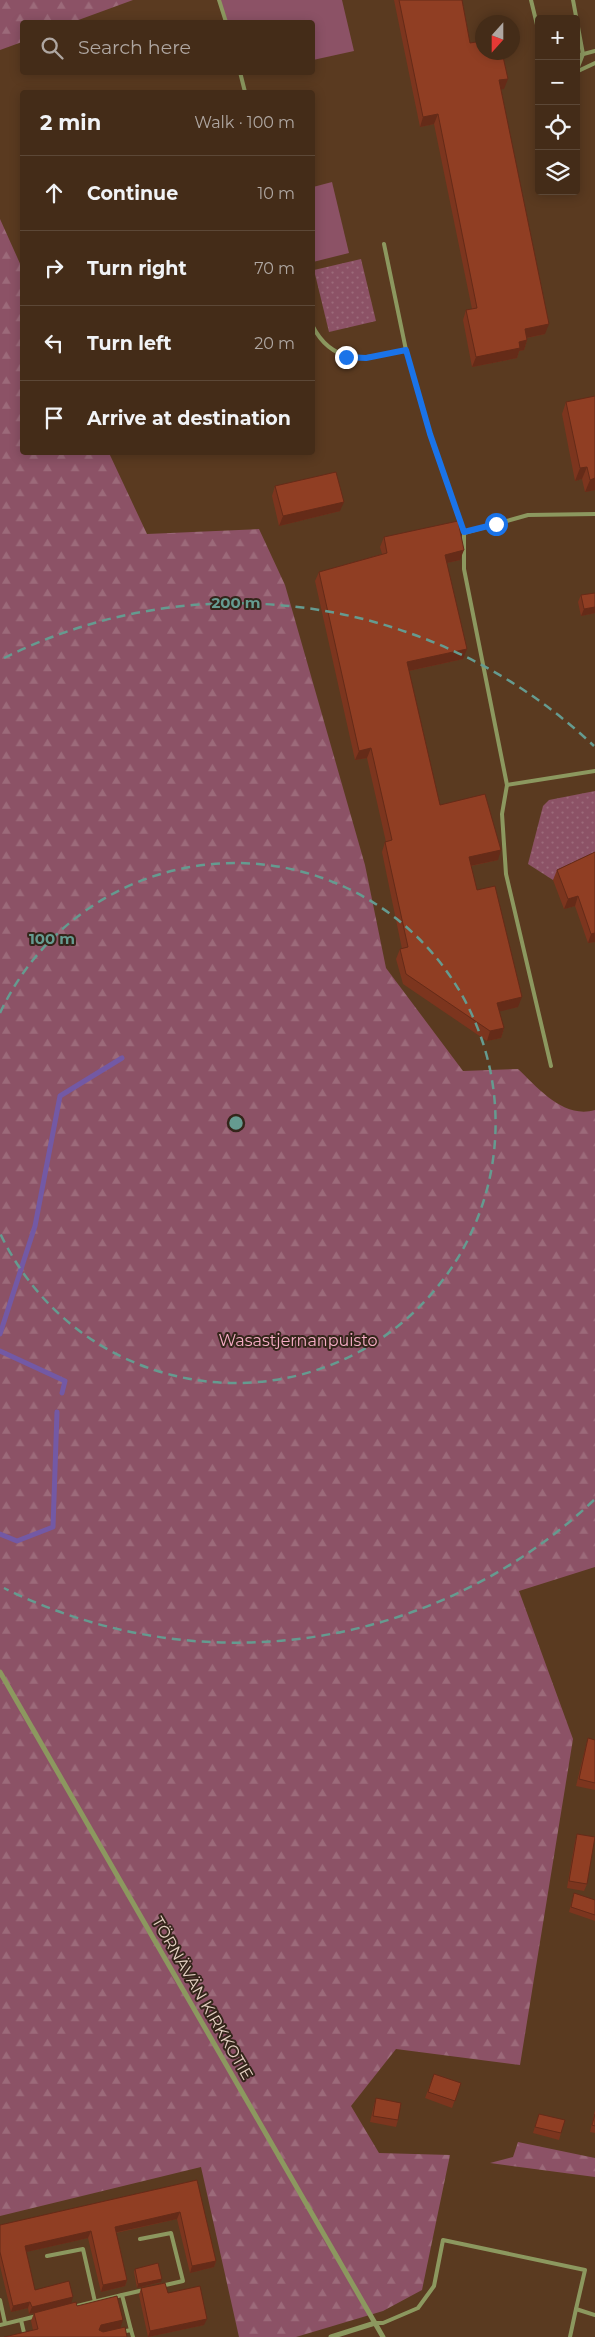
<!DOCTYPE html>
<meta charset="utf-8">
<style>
body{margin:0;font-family:Montserrat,sans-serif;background:#4e3825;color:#f1f3f6}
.controls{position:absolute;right:15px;top:15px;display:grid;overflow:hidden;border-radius:5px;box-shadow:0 2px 12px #0003}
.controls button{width:45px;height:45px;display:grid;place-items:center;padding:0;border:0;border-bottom:1px solid #5c4837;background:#442c18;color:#f1f3f6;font:25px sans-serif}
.compass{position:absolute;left:475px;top:15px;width:45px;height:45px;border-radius:50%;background:#442c18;box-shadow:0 2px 12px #0003;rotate:201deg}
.stop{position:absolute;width:15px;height:15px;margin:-11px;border:4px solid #1a73e8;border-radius:50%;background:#fff}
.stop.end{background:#1a73e8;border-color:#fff;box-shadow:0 1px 5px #0008}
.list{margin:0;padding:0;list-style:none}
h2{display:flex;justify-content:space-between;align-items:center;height:65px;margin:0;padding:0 20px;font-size:21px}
h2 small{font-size:16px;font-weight:400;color:#afa7a2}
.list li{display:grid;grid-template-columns:32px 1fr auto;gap:15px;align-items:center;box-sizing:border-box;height:75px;padding:0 20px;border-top:1px solid #5c4837}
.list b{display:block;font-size:19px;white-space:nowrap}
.list em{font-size:16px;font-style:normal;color:#afa7a2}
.icon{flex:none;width:28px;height:28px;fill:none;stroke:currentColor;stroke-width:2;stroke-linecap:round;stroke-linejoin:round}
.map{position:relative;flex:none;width:595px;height:2337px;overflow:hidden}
.search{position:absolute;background:#442c18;box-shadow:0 2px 12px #0003;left:20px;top:20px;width:295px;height:55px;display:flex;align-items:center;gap:12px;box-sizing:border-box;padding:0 18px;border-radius:5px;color:#afa7a2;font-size:19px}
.panel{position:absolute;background:#442c18;box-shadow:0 2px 12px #0003;left:20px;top:90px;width:295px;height:365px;border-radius:5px}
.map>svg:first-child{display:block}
</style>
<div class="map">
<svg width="595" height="2337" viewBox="0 0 595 2337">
<defs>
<pattern id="forest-firs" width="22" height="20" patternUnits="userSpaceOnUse" patternTransform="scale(1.25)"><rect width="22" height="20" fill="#8c5266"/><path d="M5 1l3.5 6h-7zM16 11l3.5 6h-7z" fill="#9c6a7a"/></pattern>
<pattern id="park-dots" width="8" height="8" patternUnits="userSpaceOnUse" patternTransform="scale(1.25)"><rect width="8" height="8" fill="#8c5266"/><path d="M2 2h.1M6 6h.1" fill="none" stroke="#9c6a7a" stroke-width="1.8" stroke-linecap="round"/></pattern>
</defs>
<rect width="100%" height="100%" fill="#5a3a20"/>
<g fill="#8c5266">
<path d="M219 0H342L354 51 313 60 312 22H226Z"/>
<path d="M332 182 349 253 313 262V187Z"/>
</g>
<g fill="url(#forest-firs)">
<path d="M0 0H133L73 22H22V42L0 50Z"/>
<path d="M0 219 22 268V452L109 453 147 534 259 529 285 585 365 865 386 968 463 1071 518 1069C539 1089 564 1119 595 1110V1567L519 1591 573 1739 520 2065 396 2049 351 2106 379 2153 450 2155 422 2290 383 2311 296 2337H239L201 2167 0 2216Z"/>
<path d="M518 2142 595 2158V2177L490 2163 513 2157Z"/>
</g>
<g fill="url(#park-dots)">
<path d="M361 259 376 321 329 332 314 270Z"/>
<path d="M595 791V861L553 880 528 864 543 806 549 800Z"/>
</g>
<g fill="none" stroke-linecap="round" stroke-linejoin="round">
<g stroke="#7359a5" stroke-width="5">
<path d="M0 1334 35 1226 60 1096 122 1058"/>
<path d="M0 1351 65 1381 62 1393"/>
<path d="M0 1534 17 1541 53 1527 57 1412"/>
</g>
<g stroke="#8c985f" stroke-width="4">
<path d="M219 0 226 22"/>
<path d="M531 0 539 33"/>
<path d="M573 0 583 54 576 72"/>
<path d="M576 56 595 51"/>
<path d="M240 72 245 92"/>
<path d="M576 72 595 63"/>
<path d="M576 79V85"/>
<path d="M384 244 406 350 430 435 464 533V569L507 785 595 771"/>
<path d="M312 325C334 368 367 358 406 350"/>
<path d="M464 533 528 515 595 514"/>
<path d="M507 785 502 814 506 874 551 1066"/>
<path d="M140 2239 171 2233 183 2281 161 2286"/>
<path d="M47 2256 83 2249 95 2302"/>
<path d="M122 2295 144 2290"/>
<path d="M0 2300 5 2323"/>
<path d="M73 2307 122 2295 131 2330"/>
<path d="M21 2320 25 2337"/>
<path d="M375 2323H383L418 2308 434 2286 443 2240 585 2270 576 2309"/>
<path d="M0 2325 37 2316"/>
<path d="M121 2332 131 2330 133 2337"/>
<path d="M570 2337 576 2309 595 2315"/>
</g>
<g stroke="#8c985f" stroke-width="5">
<path d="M0 1672 383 2337"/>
<path d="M331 2337 375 2323"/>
</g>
</g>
<g fill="#7c351e">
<path d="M394 0H462L470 43 504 89H501L545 334 527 338V340L524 350 519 351 517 358 472 367 463 320 466 310 472 309 434 124 420 127Z"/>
<path d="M566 402 595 490 585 492 582 479 575 481 562 414Z"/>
<path d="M275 486 340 511 279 526 272 496Z"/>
<path d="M384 537 460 560 447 563 463 659 409 671 440 805 498 860 471 866 477 890 518 1007 499 1011 504 1028 501 1038 487 1041 403 984 396 959 400 949H402L382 852 385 842H386L367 758 355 760 315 581 319 572 382 554 380 547Z"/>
<path d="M595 593V613L581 616 578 602 581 595Z"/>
<path d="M595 852V942L588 943 575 906 564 909 553 880 557 870Z"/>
<path d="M588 1738 595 1740V1790L576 1786 586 1745Z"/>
<path d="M577 1834 587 1884 584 1891 567 1888 575 1841Z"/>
<path d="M574 1893 595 1900V1921L569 1912Z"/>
<path d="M434 2074 461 2083 452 2108 425 2098Z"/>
<path d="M376 2098 398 2120 396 2127 370 2122 374 2105Z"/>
<path d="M595 2110V2133L590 2132Z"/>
<path d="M539 2114 561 2133 559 2140 533 2133Z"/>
<path d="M197 2180 216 2261 214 2267 190 2273 177 2219 116 2233 127 2280 125 2286 101 2292 88 2238 26 2252 35 2290 77 2306 120 2328 127 2337 33 2330 31 2321 34 2313 29 2314 28 2308 11 2312 0 2266V2225Z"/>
<path d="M135 2269 161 2282 137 2288 134 2272Z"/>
<path d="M141 2288 168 2293 204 2325 148 2337 139 2295Z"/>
</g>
<g fill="#652b18">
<path d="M508 79 504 89 496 90 499 80Z"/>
<path d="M438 114 434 124 420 127 423 117Z"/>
<path d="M549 324 545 334 521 339 525 329Z"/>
<path d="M527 340 524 350 519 351 517 358 472 367 476 357 519 342Z"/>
<path d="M587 467 582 479 575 481 580 468Z"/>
<path d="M595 478V490L585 492 590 480Z"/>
<path d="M344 502 340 511 279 526 283 516Z"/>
<path d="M464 550 460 560 442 564 445 555Z"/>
<path d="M595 607V613L581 616 584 609Z"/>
<path d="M467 649 463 659 404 672 407 662Z"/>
<path d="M371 748 367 758 355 760 359 751Z"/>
<path d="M501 850 498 860 465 867 469 857Z"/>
<path d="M578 896 575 906 564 909 568 899Z"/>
<path d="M595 933V942L588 943 591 934Z"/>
<path d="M522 997 518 1007 494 1013 497 1003Z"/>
<path d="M504 1028 501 1038 487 1041 490 1031Z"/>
<path d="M180 2212 177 2219 113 2233 115 2227Z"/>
<path d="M91 2231 88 2238 22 2253 25 2246Z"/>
<path d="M216 2261 214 2267 190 2273 192 2266Z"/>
<path d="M162 2279 161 2282 137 2288 138 2284Z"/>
<path d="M127 2280 125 2286 101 2292 103 2285Z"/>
<path d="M73 2297 71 2304 29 2314 32 2307Z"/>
<path d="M30 2302 28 2308 11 2312 13 2306Z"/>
<path d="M207 2319 204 2325 148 2337 150 2331Z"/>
<path d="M123 2320 120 2329 96 2337 101 2325Z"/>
</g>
<g fill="#903e23" stroke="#652b18">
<path d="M399 0H462L470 43 482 41V52H502L508 79 499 80 549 324 525 329 527 340 519 342 520 348 476 357 466 310 477 308 438 114 423 117Z"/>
<path d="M595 396V478L590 480 587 467 580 468 566 402Z"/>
<path d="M336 472 344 502 283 516 275 486Z"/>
<path d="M458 521 464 550 445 555 467 649 407 662 440 805 485 794 501 850 469 857 477 890 495 886 522 997 497 1003 504 1028 490 1031 406 974 400 949 408 947 385 842 392 840 371 748 359 751 319 572 387 553 384 537Z"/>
<path d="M595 593V607L584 609 581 595Z"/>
<path d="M595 852V933L591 934 578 896 568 899 557 870Z"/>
<path d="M588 1738 595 1740V1783L579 1779Z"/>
<path d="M577 1834 595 1837 587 1884 569 1881Z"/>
<path d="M574 1893 595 1900V1915L571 1907Z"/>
<path d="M434 2074 461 2083 455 2101 428 2092Z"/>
<path d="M376 2098 401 2103 398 2120 373 2116Z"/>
<path d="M539 2114 565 2120 561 2133 535 2127Z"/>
<path d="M595 2114V2126L592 2125Z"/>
<path d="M197 2180 216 2261 192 2266 180 2212 115 2227 127 2280 103 2285 91 2231 25 2246 35 2290 69 2281 73 2297 32 2307 30 2302 13 2306 0 2252V2225Z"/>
<path d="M158 2263 162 2279 138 2284 135 2269Z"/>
<path d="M165 2283 168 2293 200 2286 207 2319 150 2331 141 2288Z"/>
<path d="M117 2296 123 2320 101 2325 99 2330 103 2332 125 2327 127 2337H4L38 2329 34 2313 76 2302 77 2306Z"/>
</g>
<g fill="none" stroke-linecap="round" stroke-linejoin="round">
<path stroke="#1a73e8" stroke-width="6" d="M346 357 366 358 406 350 430 434 464 532 496 524"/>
</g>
<g fill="none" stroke="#659b90" stroke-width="2.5" stroke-dasharray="9 6">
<path d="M0 1013A260 260 0 1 1 0 1233"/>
<path d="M594 1500A520 520 0 0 1 4 1588M4 658A520 520 0 0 1 594 746"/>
</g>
<g text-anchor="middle" stroke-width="4" stroke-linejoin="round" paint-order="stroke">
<g font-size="16" fill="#f5adc5" stroke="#34251a">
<text x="298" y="1346">Wasastjernanpuisto</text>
</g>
<g font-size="16" fill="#e6d2c4" stroke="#34251a">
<text transform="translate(203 1998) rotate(60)" y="6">TÖRNÄVÄN KIRKKOTIE</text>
</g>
</g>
<circle cx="236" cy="1123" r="8" fill="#659b90" stroke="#34251a" stroke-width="2.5"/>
<g font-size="15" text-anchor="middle" font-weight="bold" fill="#659b90" stroke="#34251a" stroke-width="4" stroke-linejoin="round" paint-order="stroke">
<text x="236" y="608">200 m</text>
<text x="52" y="944">100 m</text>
</g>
</svg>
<div class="controls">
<button>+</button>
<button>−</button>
<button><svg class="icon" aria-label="locate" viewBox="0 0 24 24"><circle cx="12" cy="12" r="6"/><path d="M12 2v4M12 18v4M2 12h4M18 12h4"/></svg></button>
<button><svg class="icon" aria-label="layers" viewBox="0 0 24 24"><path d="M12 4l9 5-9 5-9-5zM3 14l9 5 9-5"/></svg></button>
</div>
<svg class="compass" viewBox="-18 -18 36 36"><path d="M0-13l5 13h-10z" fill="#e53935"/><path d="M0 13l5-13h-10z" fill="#afa7a2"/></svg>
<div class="stop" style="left:496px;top:524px"></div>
<div class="stop end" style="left:346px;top:357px"></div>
<div class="search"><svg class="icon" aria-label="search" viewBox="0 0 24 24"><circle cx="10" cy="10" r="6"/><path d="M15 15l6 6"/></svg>Search here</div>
<section class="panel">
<h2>2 min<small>Walk · 100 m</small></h2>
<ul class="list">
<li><svg class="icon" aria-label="ahead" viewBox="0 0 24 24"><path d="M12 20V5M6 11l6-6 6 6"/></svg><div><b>Continue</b></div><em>10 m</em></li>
<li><svg class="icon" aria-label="right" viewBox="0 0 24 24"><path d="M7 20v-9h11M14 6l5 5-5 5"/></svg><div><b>Turn right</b></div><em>70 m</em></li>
<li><svg class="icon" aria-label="left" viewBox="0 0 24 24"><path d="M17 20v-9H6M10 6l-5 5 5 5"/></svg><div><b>Turn left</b></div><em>20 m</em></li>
<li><svg class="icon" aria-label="arrive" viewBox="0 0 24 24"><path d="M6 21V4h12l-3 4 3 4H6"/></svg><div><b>Arrive at destination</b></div></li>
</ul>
</section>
</div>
